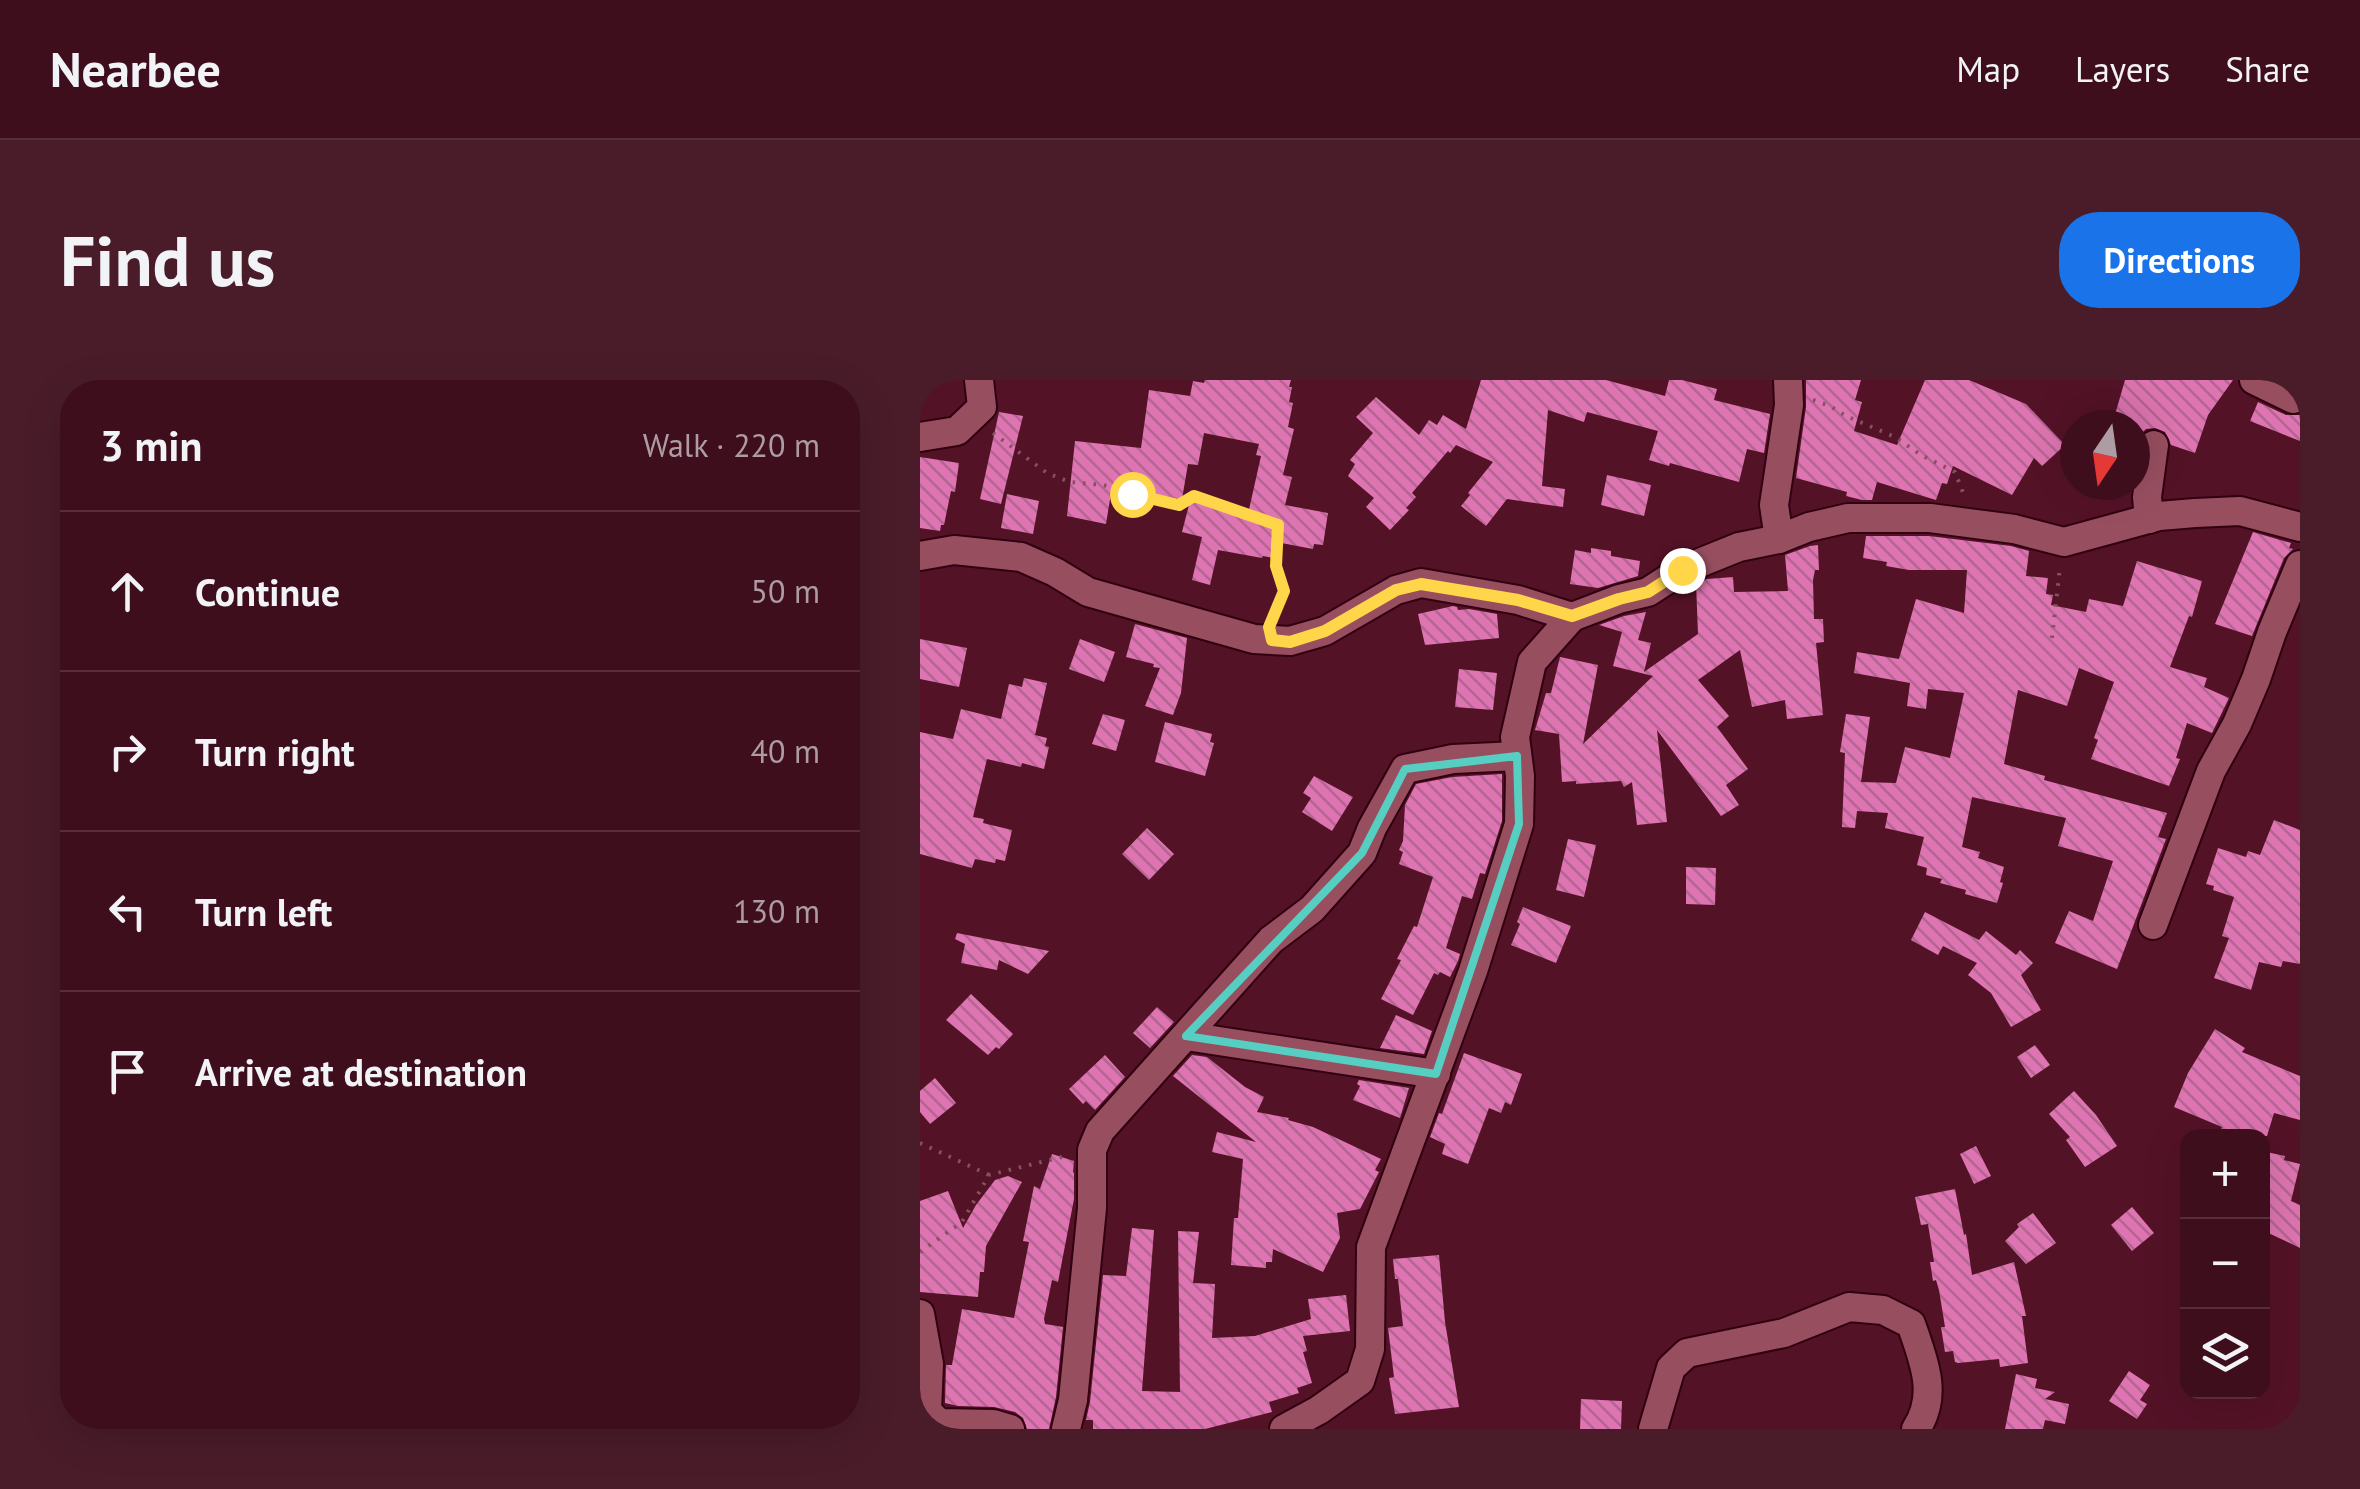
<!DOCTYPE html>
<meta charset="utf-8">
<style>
body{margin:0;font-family:"PT Sans",sans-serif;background:#4a1c2a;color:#f1f3f6}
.controls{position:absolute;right:30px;bottom:30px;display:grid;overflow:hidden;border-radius:20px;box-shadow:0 10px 40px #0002}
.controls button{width:90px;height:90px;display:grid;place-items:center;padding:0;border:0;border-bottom:2px solid #582e3b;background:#3f0e1d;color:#f1f3f6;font:50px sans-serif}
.compass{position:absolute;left:1140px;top:30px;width:90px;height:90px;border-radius:50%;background:#3f0e1d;box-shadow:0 10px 40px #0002;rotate:193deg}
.stop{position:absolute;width:30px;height:30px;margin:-22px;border:8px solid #ffd54a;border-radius:50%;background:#fff}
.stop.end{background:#ffd54a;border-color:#fff;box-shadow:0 2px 10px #0008}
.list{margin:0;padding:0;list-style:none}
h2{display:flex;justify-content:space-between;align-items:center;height:130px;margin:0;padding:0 40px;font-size:42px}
h2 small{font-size:32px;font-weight:400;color:#ad9ca4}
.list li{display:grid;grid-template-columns:65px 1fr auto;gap:30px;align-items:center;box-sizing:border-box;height:160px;padding:0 40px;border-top:2px solid #582e3b}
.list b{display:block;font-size:38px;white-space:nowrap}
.list em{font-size:32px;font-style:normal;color:#ad9ca4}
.icon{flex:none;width:55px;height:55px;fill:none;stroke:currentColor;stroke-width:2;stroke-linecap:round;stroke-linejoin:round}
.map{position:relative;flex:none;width:1380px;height:1049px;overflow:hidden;border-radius:40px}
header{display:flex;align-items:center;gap:60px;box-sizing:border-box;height:140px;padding:0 50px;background:#3f0e1d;border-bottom:2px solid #582e3b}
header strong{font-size:48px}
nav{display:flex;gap:55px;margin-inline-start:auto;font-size:35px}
.intro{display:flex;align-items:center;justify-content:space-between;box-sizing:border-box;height:240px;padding:0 60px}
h1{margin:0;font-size:70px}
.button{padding:25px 45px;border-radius:40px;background:#1a73e8;color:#fff;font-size:35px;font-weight:700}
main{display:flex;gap:60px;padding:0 60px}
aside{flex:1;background:#3f0e1d;border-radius:40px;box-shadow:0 10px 40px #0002}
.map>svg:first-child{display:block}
</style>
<header>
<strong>Nearbee</strong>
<nav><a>Map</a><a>Layers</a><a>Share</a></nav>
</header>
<div class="intro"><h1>Find us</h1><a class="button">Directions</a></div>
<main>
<aside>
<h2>3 min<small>Walk · 220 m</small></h2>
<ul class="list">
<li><svg class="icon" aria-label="ahead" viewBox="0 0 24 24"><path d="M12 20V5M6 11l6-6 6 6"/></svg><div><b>Continue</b></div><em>50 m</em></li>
<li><svg class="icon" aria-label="right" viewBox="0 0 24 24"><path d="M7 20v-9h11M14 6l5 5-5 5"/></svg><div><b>Turn right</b></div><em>40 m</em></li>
<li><svg class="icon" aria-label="left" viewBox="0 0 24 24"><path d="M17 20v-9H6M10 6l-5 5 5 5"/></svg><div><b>Turn left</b></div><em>130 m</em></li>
<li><svg class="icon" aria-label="arrive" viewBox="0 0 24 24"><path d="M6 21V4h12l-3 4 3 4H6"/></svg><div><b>Arrive at destination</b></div></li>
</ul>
</aside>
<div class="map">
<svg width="1380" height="1049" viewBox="0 0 1380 1049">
<defs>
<pattern id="building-back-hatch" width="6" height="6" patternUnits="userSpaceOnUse" patternTransform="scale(2.5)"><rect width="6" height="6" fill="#de74b1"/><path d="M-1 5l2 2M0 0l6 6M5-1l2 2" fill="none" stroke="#b26691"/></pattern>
</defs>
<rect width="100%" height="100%" fill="#541227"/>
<g fill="url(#building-back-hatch)">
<path d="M285 0H371L369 7H372L369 22 373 23 368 47 374 49 363 95 372 97 365 125 408 133 403 165 394 164 393 169 356 162 353 178 343 176 342 178 298 170 290 205 272 200 282 157 262 152 270 121 328 134 341 76 336 75 339 64 284 53 278 85 268 84 262 119 192 107 186 144 147 136 155 61 221 68 229 10 270 16 273 1 284 3Z"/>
<path d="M561 0H686L745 16 749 0H762L797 9 794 20 850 34 844 73 827 69 819 102 750 83 749 86 729 80 738 51 667 32 664 42 628 30 622 106 645 109 643 127 587 119 566 146 541 126 550 115 548 113 573 82 536 65 530 73 528 71 492 113 496 117 486 128 489 130 470 150 446 127 454 118 428 96 435 84 430 80 453 53 436 37 456 17 499 55 509 40 517 45 523 35 546 49Z"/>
<path d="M886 0H941L935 20 942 22 934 51 977 65 1005 0H1049L1106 24 1145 65 1122 86 1114 78 1092 115 1033 86 1027 104 1022 103 1016 120 957 102 952 120H942L926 116 927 112 876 98 886 27Z"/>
<path d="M1205 0H1313L1288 35 1275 73 1251 65 1245 52 1235 48 1226 49 1220 55 1215 75V45H1192Z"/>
<path d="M1338 22 1366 35H1380V61L1330 41Z"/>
<path d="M79 32 103 36 81 124 60 119Z"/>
<path d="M0 77 39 83 35 112 31 111 24 145H21L20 151 0 148Z"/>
<path d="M687 95 731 105 724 136 681 125Z"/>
<path d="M87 114 119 121 113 154 81 148Z"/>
<path d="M1333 152 1371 163 1369 168 1373 169 1364 178 1332 256 1295 244Z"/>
<path d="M946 156H1009L1091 166 1109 171 1106 196 1128 198 1126 214 1133 215 1131 225 1166 232 1169 219 1203 226 1217 181 1282 201 1272 237 1269 236 1250 287 1287 298 1284 307 1309 318 1292 353 1267 343 1256 378 1260 379 1249 406 1171 379 1178 360 1174 358 1194 302 1159 288 1147 326 1098 310 1084 384 1125 396 1124 400 1247 433 1238 457 1246 459 1197 589 1135 563 1149 531 1173 541 1193 481 1138 466 1146 438 1052 417 1042 467 1060 472 1058 478 1084 487 1080 502 1083 503 1077 523 1045 514 1046 510 1020 503 1022 499 1006 495 1007 488 997 485 1004 457 965 448 968 433 937 431 935 448 922 447 925 373 920 372 926 334 950 337 941 402 976 403 985 367 1030 378 1044 313 1008 309 1006 329 987 326 990 303 934 293 937 272 979 279 996 219 1044 233 1047 190H989L966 186 967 182 943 178Z"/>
<path d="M898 165 899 190H895L893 200 894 239H903L904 262 896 263 903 335 867 339 865 320 832 327 820 270 778 300 809 336 797 347 828 389 806 405 819 425 801 436 737 350 747 442 717 445 712 402 704 407 701 401 656 404V401L642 402 639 354 615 350 626 313H631L640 277 678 285 663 364 733 296 693 286 702 252 679 245 704 236 726 232 718 260 731 263 724 292 778 254 776 203 787 199 813 197 814 212 868 211 865 175 890 166Z"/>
<path d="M671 168 691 171V176L720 181 718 196 678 208 650 204 655 170 671 173Z"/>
<path d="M533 226 537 227 538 230 549 229 577 234 579 258 505 265 498 234Z"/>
<path d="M215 244 267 258 261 313 253 335 225 326 240 288 233 287 234 284 206 277Z"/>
<path d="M0 259 47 268 39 307 0 299Z"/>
<path d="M160 259 195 272 184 302 149 289Z"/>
<path d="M539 289 577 293 573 330 535 327Z"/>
<path d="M104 298 127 303 115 355 127 358 125 366 129 367 124 389 102 383 101 387 67 379 53 437 64 439 63 443 92 450 85 481 76 479 75 483 55 479 52 488 0 474V352L33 359 41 329 81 339 89 304 102 307Z"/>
<path d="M183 334 205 340 196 371 172 364Z"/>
<path d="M245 342 292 354 290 362 294 363 285 396 235 382Z"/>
<path d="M582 394V441L565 494 560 493 552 519 542 516 526 568 540 574 538 581 530 597 520 592 518 595 514 593 493 635 461 619 481 580 477 579 494 546 497 547 513 497 479 484 483 472 479 470 483 461 485 425 496 404 532 397Z"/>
<path d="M394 396 433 417 412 451 382 432 391 418 383 413Z"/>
<path d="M1354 440 1380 450V584L1363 581 1361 587 1339 582 1331 610 1294 598 1309 558 1302 556 1314 517 1293 510 1294 506 1286 504 1298 468 1326 477 1328 471 1340 475Z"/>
<path d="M227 448 254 474 229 500 202 474Z"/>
<path d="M648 459 676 465 664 517 636 510Z"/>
<path d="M766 487 796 488 795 525 766 524Z"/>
<path d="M603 527 651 546 636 583 591 565 600 544 597 542Z"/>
<path d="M1005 532 1059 560 1066 551 1096 575 1100 570 1113 583 1101 595 1121 630 1091 647 1071 613 1048 595 1057 583 1023 566 1018 575 991 560Z"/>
<path d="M37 553 129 571 108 594 79 580 77 590 41 583 45 564 35 559Z"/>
<path d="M51 614 93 654 79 669 76 667 68 675 26 640Z"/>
<path d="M237 627 254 642 230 668 213 653Z"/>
<path d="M476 635 512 651 504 674 460 668Z"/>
<path d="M1295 649 1325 668 1322 672 1380 696V740L1354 733 1347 756H1299L1302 747 1254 727 1268 693Z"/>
<path d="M1115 665 1130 685 1111 698 1097 677Z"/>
<path d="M544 673 602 694 591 725 585 722 581 733 569 728 548 784 522 774 525 764 510 757 519 733 522 734Z"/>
<path d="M185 675 205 697 175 730 166 721 163 724 149 709Z"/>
<path d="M272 675 287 677 325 707 344 717 337 732 369 738 368 740 393 747 461 779 455 790 459 792 440 829 417 833 420 858 403 892 353 869 352 882H346V888L311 885 314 838H318L323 779 292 772 297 752 336 762 253 696Z"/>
<path d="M15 698 36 723 10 744 0 732V711Z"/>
<path d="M439 700 489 708 480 738 433 720 440 706 437 704Z"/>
<path d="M1154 711 1176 735 1197 766 1165 787 1146 760 1150 757 1129 734Z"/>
<path d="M1056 766 1071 796 1054 804 1040 774Z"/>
<path d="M1342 771 1365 776 1364 780 1380 784 1371 821 1380 825V868L1342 850Z"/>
<path d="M132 774 154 781 153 792 154 793V819L138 902 132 900 124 939 125 944 143 947 136 1017 129 1049H107L103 1038 95 1032 74 1027 38 1026 25 1023 26 985H32L42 929 94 938 109 862 103 861 114 806 120 809Z"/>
<path d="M88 796 102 802 66 866 64 892H60L58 917 0 912V821L28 811 43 848 56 825 75 800Z"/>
<path d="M1035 809 1044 855 1046 854 1052 895 1094 882 1106 936H1102L1108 983 1080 987 1079 979 1038 983 1035 982 1033 971 1025 972 1021 947H1025L1019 910 1016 900 1013 901 1010 882H1014L1008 844 1001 845 995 817Z"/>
<path d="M1212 827 1234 853 1212 871 1191 845Z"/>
<path d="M1113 833 1136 863 1106 884 1085 861 1099 847 1097 844Z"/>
<path d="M212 848 234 850 222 1011 260 1012 258 851 279 852 273 903 295 904 292 958 335 956 391 939 388 919 426 915 430 951 383 956 387 971 383 972 392 1003 377 1008 379 1013 349 1022 352 1032 285 1049H173V1040H166L170 1022 183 895 206 896Z"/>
<path d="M519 875 525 942 539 1027 475 1034 469 998 474 997 468 948 483 946 478 899H475L473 879Z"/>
<path d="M1209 991 1230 1005 1220 1020 1227 1024 1217 1039 1189 1021Z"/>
<path d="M1096 994 1117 999 1115 1008 1135 1012 1125 1019 1149 1024 1145 1044 1125 1040 1123 1049H1085Z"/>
<path d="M661 1019 702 1021 701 1049H660Z"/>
</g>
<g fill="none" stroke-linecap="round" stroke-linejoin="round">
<defs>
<g id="minor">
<path d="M1334 0 1373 19"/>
<path d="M0 57 37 51 62 27 59 0"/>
<path d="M1229 139 1227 117 1234 65"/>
<path d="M859 159 854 125 869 25 868 0"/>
<path d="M0 176 34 170 101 177 135 192 168 212 334 259 370 261 405 251 476 210 501 203 598 220 652 237 699 219 728 212 762 190 819 167 859 159 889 147 928 138H1010L1094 149 1144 162 1239 136 1275 133 1320 131 1380 147"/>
<path d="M1233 545 1291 391 1317 344 1336 299 1352 252 1380 185"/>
<path d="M266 656 516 694"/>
<path d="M0 934 9 984 7 1031 19 1043 73 1044 90 1049"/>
<path d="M146 1049 153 1020 172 828V770L180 751 351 560 392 529 442 473 452 448 485 389 533 379 597 376"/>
<path d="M364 1049 399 1030 440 1001 450 969 451 867 553 591 599 444 600 396 595 357 612 282 652 237"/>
<path d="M733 1049 751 988 767 973 864 953 929 927 963 930 991 944C1003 979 1019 1015 996 1049"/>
</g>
</defs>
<use href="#minor" stroke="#310111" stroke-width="32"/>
<g stroke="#865160" stroke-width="4" stroke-dasharray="2.5 8" stroke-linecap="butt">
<path d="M893 20 910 26 926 36 975 57 1001 75 1035 92 1044 115"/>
<path d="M73 53 127 93 150 102 183 105 259 125 273 116 358 145 356 186 364 211 353 237"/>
<path d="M1132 258 1140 187"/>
<path d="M0 763 69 795"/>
<path d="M0 872 42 842 69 795 146 776"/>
</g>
<use href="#minor" stroke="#974f60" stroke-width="28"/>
</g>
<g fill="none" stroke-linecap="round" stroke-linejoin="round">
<path stroke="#ffd54a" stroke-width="12" d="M212 114 259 125 274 116 358 145 356 186 364 211 349 247 352 260 370 262 405 251 476 210 501 204 598 220 652 236 699 219 728 212 762 190"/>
</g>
<path fill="none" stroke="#57cec2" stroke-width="8" stroke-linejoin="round" d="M597 376 599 444 516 694 266 656 442 473 485 389Z"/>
</svg>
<div class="controls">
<button>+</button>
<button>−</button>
<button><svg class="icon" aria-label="layers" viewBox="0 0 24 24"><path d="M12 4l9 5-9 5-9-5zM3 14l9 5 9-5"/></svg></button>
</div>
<svg class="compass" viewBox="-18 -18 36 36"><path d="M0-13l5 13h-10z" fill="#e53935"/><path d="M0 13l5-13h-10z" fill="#ad9ca4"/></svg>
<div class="stop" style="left:212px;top:114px"></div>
<div class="stop end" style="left:762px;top:190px"></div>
</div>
</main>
